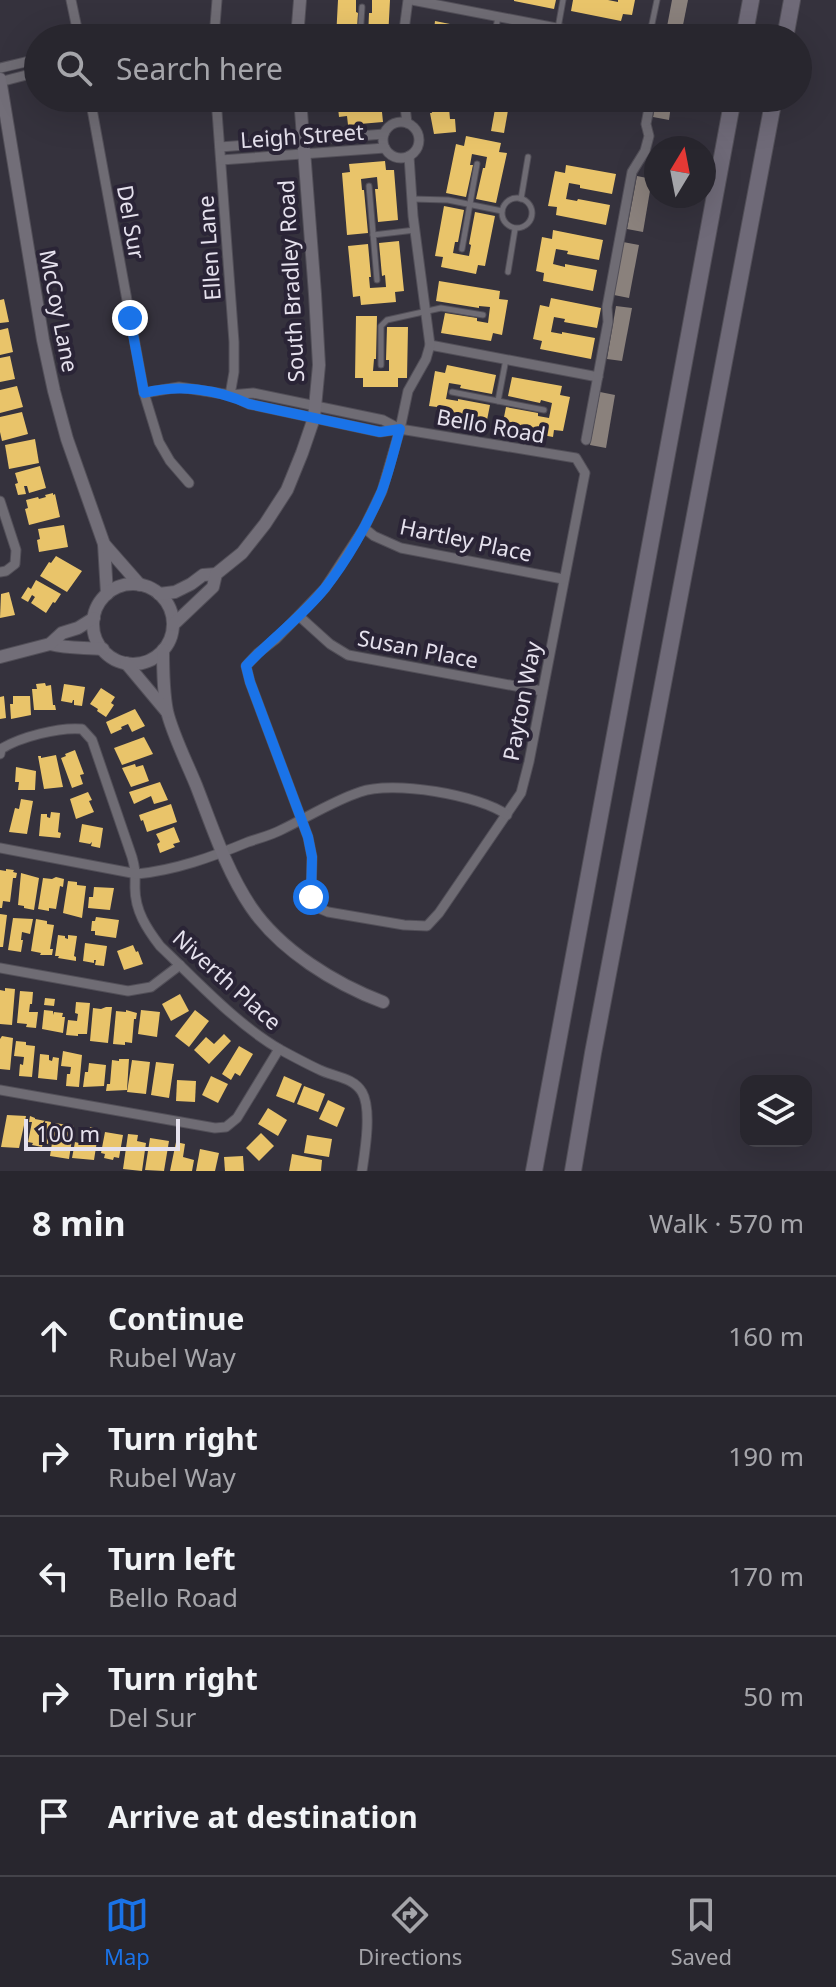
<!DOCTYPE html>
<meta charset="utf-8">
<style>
body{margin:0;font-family:"Noto Sans",sans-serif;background:#34323a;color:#f1f3f6}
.controls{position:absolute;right:24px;bottom:24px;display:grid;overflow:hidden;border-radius:16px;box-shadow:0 8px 32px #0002}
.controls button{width:72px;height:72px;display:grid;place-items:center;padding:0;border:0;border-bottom:2px solid #44434a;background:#28262e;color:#f1f3f6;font:40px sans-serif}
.compass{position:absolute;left:644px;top:136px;width:72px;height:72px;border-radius:50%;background:#28262e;box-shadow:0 8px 32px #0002;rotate:10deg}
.scale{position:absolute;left:24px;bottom:20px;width:156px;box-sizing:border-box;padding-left:8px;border:4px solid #e5e1ed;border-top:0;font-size:22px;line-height:28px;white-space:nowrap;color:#e5e1ed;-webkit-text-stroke:6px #2a2436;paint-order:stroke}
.stop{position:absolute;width:24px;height:24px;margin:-18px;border:6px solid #1a73e8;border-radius:50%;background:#fff}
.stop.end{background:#1a73e8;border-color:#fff;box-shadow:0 2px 8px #0008}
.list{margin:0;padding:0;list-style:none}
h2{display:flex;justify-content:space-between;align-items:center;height:104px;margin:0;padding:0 32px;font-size:34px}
h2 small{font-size:26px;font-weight:400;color:#a5a5aa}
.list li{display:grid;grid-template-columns:52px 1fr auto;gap:24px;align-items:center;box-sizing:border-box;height:120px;padding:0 32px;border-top:2px solid #44434a}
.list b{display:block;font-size:30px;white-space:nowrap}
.list p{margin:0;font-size:26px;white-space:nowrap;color:#a5a5aa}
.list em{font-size:26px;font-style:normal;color:#a5a5aa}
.icon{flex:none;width:44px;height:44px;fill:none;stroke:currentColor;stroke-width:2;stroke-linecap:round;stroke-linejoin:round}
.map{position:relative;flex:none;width:836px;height:1171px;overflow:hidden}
.search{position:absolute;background:#28262e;box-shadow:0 8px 32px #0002;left:24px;right:24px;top:24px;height:88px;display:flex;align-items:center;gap:20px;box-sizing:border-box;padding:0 28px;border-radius:44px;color:#a5a5aa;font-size:30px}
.sheet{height:704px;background:#28262e}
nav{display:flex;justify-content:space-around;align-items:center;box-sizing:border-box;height:112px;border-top:2px solid #44434a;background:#28262e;font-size:22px;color:#a5a5aa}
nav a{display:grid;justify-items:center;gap:4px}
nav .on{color:#1a73e8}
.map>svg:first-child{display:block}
</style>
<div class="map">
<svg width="836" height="1171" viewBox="0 0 836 1171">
<rect width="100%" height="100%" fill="#35323d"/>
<g fill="#e9c46a">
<path d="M338 0H356V12L358 13 357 38H336Z"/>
<path d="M372 0H390L388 38H368L369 13H372Z"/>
<path d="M514 0H556L554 9 514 1Z"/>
<path d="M573 0H608L618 2V0H635L632 15 623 14 621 21 571 11Z"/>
<path d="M435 21 485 31 483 38H422L424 28 434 30Z"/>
<path d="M337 98H356L357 108 372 107V98H389L391 111 382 112 383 122 348 125 347 116 339 117Z"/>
<path d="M432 98H448L449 105 433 107Z"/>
<path d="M497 98 510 99 504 133 491 131Z"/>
<path d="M588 98H640L638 111 587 101Z"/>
<path d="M449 108 450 119H455L456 132 434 134 430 113H432L431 109Z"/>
<path d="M466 136 501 143 499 152 507 153 496 203 476 199 483 168H485L487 157 472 154 470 165H473L466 197 446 193 456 144 464 146Z"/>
<path d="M385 161 386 170H394L398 220 378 222 375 189H378L377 177 361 179 362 190H364L368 233 347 235 342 173 350 172 349 164Z"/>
<path d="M566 165 616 174 612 194 580 188V185L569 183 566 199 577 201 578 199 610 205 606 225 556 215 557 207 548 206 555 171 565 173Z"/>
<path d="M444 206 464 210 458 242H455L453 253 469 256 471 245 469 244 475 212 495 216 485 266 478 265 476 274 441 267 443 257 435 256Z"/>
<path d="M553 230 603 240 599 260 567 254 568 251 556 249 553 264 565 267V264L597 270 593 291 543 281 544 273 536 271 542 237 552 239Z"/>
<path d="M399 241 404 291 395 292 396 302 361 305 360 296 353 297 348 246 368 244 371 277H369L370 288 386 287 385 275 382 276 379 243Z"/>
<path d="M439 281 500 291 499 299 508 300 502 335 493 333 491 341 441 333 445 313 477 318V321L488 323 490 307 479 306V308L436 301Z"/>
<path d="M551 298 601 308 597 328 564 322 565 319 554 317 551 332 562 334V332L595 338 591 359 540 349 542 341 533 339 540 305 549 307Z"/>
<path d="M4 299 9 322 0 323V300Z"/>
<path d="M356 316H377L376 359H374L373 371H389V360H386L387 327H408L407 378H398V387H363V378H355Z"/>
<path d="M8 328 13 352 0 355V330Z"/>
<path d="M10 356 15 379 0 382V358Z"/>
<path d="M447 365 496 375 492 394 460 388 461 385 449 383 446 399 458 401V399L490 405 486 425 436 415 437 407 429 406 435 371 445 373Z"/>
<path d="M512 377 562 386 560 395 570 397 563 431 554 430 553 437 502 427 506 407 538 413V416L549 418 552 403 541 400 540 403 508 396Z"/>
<path d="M17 386 23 407 0 413V390Z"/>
<path d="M22 412 28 434 2 441 0 432V417Z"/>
<path d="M35 439 39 463 9 469 5 445Z"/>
<path d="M40 466 46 488 29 493 27 486H24L26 494 18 495 15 484 18 483 15 473Z"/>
<path d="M53 493V495L55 494 60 517 29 525 25 509 28 508 26 500 38 497 39 499 46 497 45 495Z"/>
<path d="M64 525 68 547 39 552 37 540 40 539 38 529Z"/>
<path d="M56 556 82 571 67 592 40 576 49 562 51 563Z"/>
<path d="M36 580 61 594 55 603 53 602 46 613 31 603 35 597 32 595 28 602 21 598 28 587 31 589Z"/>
<path d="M9 592 15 615 0 618 1 594Z"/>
<path d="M45 683 46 686 51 685 53 705H55L56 710H34L32 689H37L36 684Z"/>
<path d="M64 684 85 687 82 706 74 705V700H73L72 703 61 701Z"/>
<path d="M101 688 115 697 111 703 114 705 106 717 97 711 98 709 90 704Z"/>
<path d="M4 696 6 718 0 719V697Z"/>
<path d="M13 696H30L31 715 11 719 10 704H13Z"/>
<path d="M135 709 145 726 132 732 128 724 121 727 122 729 111 734 106 722Z"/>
<path d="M144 737 153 754 122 765 114 748Z"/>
<path d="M75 750 84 774 80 775 83 784 72 788 61 758 66 756 65 754Z"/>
<path d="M56 755 63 787 44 789 38 756H41V758Z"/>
<path d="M135 764 136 767 143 765 149 781 131 787 122 768Z"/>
<path d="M16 767 36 771 35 790H18L19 782H15Z"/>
<path d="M160 782 168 800 154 804 151 796 134 804 129 792Z"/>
<path d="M88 792 92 800 89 801 94 812 76 819 70 799Z"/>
<path d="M21 799 33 801 27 834 9 832 15 808 19 809Z"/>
<path d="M171 804 177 822 147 832 143 820 141 821 139 815Z"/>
<path d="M51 812 60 813 58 832 61 833 60 838 39 836 41 814H47V817L50 818Z"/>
<path d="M82 824 103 828 100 848 91 846 92 842 90 844 79 842Z"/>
<path d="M174 827 180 842 173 844 175 847 160 853 157 844 160 842 156 834Z"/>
<path d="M6 869 14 870 13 872 17 873 16 878H13L10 902 3 901 2 908H0V870L6 871Z"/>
<path d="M21 873 39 878 34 910 24 908V906L18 905Z"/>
<path d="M56 877 64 879 63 887 60 886 56 909 49 908V911L38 909 43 878 52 879Z"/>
<path d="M68 881 77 882V885L86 886 82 918 63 913Z"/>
<path d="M94 887 114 888 110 910 88 908 89 897H93Z"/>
<path d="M0 914 7 915 3 947H0Z"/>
<path d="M96 917 119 920 116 938 95 935V931H91L92 921H95Z"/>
<path d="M13 918 33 919 30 934 22 932 21 940H23L21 952 8 950Z"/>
<path d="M36 919 47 921V924L54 925 50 949H53L52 955H40L41 953 31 951Z"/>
<path d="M58 935 65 936V938L68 939V935L77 936 74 956 76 957V961L58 958 59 956H55Z"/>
<path d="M85 943 107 946 104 966 95 965 96 960H94V963L83 961Z"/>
<path d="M133 945 136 952 138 951 143 964 124 970 117 951Z"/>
<path d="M5 988 15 989 12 1025 0 1024V990L5 991Z"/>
<path d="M20 991 33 992 32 1004H30L29 1012H38L36 1028 26 1027 27 1024 17 1023Z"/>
<path d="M180 994 189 1011 171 1021 162 1004Z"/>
<path d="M45 998 55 999 54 1006 44 1005Z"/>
<path d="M76 1002 90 1003 87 1034H78V1036L66 1035 68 1020 77 1021 78 1014 75 1013Z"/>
<path d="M106 1007H112L108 1043 90 1041 93 1008 101 1009Z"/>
<path d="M44 1010 53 1011V1015L54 1012 63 1013 62 1017H65L63 1033 42 1029Z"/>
<path d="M126 1010 137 1013 136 1019H134L132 1043 125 1042V1045L113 1044 116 1011 126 1012Z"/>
<path d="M141 1010 160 1012 157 1037 138 1034Z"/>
<path d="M195 1010 209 1021 189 1047 175 1036Z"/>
<path d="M224 1034 231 1041 209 1064 194 1050 206 1037 214 1044Z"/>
<path d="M2 1036 13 1038 10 1070 0 1069V1039Z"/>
<path d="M16 1041 26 1042V1045L35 1046 32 1077 19 1076 20 1064 23 1065 24 1057 14 1056Z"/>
<path d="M239 1046 253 1054 240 1076 235 1073 231 1080 222 1074Z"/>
<path d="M63 1051 82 1055 79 1087 66 1086 67 1074H70L71 1067 61 1066Z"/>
<path d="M40 1054 49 1055V1060L52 1061 53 1057 59 1058 57 1080 38 1078Z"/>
<path d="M119 1059H129L127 1090 106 1091 107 1084H110L112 1060 119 1061Z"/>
<path d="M132 1060 150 1062 146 1094 127 1092Z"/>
<path d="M156 1062 174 1064 169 1098 151 1095Z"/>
<path d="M89 1063 106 1065 104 1086 83 1087 85 1072H88Z"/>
<path d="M211 1076 228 1084 218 1103 202 1095Z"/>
<path d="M284 1076 302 1084 294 1103 276 1096Z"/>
<path d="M177 1080 196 1081 195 1102 176 1101Z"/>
<path d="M304 1086 325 1094 318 1112 297 1104Z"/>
<path d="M328 1100 345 1108 337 1127 319 1119Z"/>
<path d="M268 1108 287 1120 278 1136 258 1124Z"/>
<path d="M7 1115 26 1116 19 1148 1 1147Z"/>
<path d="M30 1116 35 1118V1119L51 1122 48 1144 43 1143 42 1147 32 1145 33 1143 28 1142 32 1122H29Z"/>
<path d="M55 1123 74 1126 69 1159 50 1156Z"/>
<path d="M90 1127 99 1129 98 1136 88 1134Z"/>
<path d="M105 1132 123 1135 119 1158 114 1157 113 1160 104 1158 105 1154 101 1153Z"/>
<path d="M261 1133 274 1146 259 1161 246 1148Z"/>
<path d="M128 1134 138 1135 137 1141 146 1143 142 1171 123 1169Z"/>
<path d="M307 1135 332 1139 329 1157 304 1153Z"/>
<path d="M150 1138 169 1141 164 1171 145 1170Z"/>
<path d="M80 1139 87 1141 88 1144 89 1140 97 1141 94 1160 72 1158 75 1142 79 1143Z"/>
<path d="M176 1142 185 1144 183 1157 194 1160 192 1171H170Z"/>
<path d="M200 1149 219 1153 215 1171H196Z"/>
<path d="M292 1154 322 1160 321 1171H289Z"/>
<path d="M243 1156 244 1171H225L224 1157Z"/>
</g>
<g fill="#8a817c">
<path d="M672 0H688L681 35 666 32Z"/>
<path d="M657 98H672L669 120 653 117Z"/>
<path d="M637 176 652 179 643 232 627 229Z"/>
<path d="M623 242 639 245 629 298 614 295Z"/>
<path d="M616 306 632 308 622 361 607 359Z"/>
<path d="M600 392 615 395 606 448 590 445Z"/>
</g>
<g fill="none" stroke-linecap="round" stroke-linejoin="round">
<defs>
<g id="lane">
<path d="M558 28 563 0"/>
<path d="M360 38 362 7"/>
<path d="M494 38 498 17"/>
<path d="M649 38 657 0"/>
<path d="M363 98V101"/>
<path d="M369 186 377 280"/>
<circle cx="517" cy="213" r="15"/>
<path d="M412 199 448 200 502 211"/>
<path d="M521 199 528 157"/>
<path d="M373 235 415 230"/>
<path d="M462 249 477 164"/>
<path d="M508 272 515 229"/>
<path d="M381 365V326L387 320 441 308 483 315"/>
<path d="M452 392 544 410"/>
<path d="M498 401 506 359"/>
</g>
<g id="street">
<path d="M71 0 79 38"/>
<path d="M412 0 608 38"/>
<path d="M214 38 217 0"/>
<path d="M403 38 408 0"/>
<path d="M0 68 38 59"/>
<path d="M0 82 38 72"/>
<path d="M90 98 144 393 159 442 170 461 189 483"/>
<path d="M216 98 234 342V372L230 395"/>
<path d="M404 98 407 123"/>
<circle cx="401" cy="140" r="18"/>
<path d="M220 147 384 134"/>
<path d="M221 160 385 148"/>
<path d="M430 345 598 377"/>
<path d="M144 393 179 387 230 395 253 393 383 420 400 429"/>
<path d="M230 395 249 404 380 432 400 429 576 458 585 473 529 762 521 793 439 913 427 926 404 925 328 912 316 907 311 897 312 857 308 837 250 682 246 666 258 653 276 639 325 588 364 528 382 491 400 429 408 391 426 359 430 345 413 216 409 156"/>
<path d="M586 440 608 322 607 307 632 172 645 151 649 136 646 124 651 98"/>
<path d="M0 501 16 550 15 564 6 571 0 572"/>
<path d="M364 528 374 536 401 548 563 579"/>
<path d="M299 616 330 644 348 655 542 691"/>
<path d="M0 754 1 749C20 737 59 727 82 729L92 740 132 857C136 871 135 874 135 888 135 911 147 929 160 946 198 982 236 1024 281 1050 294 1057 307 1064 320 1070 334 1077 353 1077 362 1092 372 1109 365 1151 362 1171"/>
<path d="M0 848 137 874C176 870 212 857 248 842 260 838 272 835 283 829 308 817 333 801 360 792 392 780 480 795 507 815"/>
<path d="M0 968 128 991 151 987 180 965"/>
<path d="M0 1090 215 1128 226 1127 237 1118 279 1049"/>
</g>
<g id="secondary">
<path d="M297 38 300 0"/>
<path d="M0 79 43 340 54 391 67 439 104 544 107 594"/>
<path d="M104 544 140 585"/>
<circle cx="133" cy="624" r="40"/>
<path d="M159 594 175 592 191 584 203 575 216 574"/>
<path d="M173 625 213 587 216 574 242 553 265 524 287 490 302 453 314 418 319 365 315 294 300 98"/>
<path d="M50 644C69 649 84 647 103 649"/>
<path d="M163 650C163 670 163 691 167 711 172 733 187 763 196 785 212 826 226 870 251 907 280 950 335 984 383 1002"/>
<path d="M0 657 50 644 62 633 78 628 94 618"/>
<path d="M126 663 167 712"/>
</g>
<g id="highway">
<path d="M744 38 751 0"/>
<path d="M785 38 792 0"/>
<path d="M534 1171 733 98"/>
<path d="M573 1171 593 1053 774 98"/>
</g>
</defs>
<use href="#lane" stroke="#524f58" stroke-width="7"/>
<use href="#street" stroke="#524f58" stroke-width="11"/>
<use href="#secondary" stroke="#524f58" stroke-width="14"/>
<use href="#highway" stroke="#524f58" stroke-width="18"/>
<use href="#lane" stroke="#6f6c74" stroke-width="5"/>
<use href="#street" stroke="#6f6c74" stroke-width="9"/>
<use href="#secondary" stroke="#726e78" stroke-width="12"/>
<use href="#highway" stroke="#6f6a78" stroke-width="16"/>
</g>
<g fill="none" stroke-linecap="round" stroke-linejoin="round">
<path stroke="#1a73e8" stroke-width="10" d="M130 318 144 393C179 384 216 389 249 404L380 432 400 429C394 450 389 473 381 493 367 525 346 562 325 588 302 617 271 639 246 666L250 682 308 837 312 857 311 897"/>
</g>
<g text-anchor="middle" stroke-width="8" stroke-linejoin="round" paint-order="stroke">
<g font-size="22" fill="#e5e1ed" stroke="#2a2436">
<text transform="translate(302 136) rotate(-4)" y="8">Leigh Street</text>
<text transform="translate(131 222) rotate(80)" y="8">Del Sur</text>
<text transform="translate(209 248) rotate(-94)" y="8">Ellen Lane</text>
<text transform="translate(291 281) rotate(-93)" y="8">South Bradley Road</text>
<text transform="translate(59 311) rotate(79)" y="8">McCoy Lane</text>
<text transform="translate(491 426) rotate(10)" y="8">Bello Road</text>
<text transform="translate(466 540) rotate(12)" y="8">Hartley Place</text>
<text transform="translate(418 649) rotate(11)" y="8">Susan Place</text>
<text transform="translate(522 701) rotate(-79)" y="8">Payton Way</text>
<text transform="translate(227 980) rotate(42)" y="8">Niverth Place</text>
</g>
</g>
</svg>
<div class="controls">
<button><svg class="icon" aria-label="layers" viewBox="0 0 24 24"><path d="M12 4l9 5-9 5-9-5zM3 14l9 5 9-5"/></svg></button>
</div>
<svg class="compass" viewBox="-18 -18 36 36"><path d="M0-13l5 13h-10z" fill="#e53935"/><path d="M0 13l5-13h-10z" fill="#a5a5aa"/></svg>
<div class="scale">100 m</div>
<div class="stop" style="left:311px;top:897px"></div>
<div class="stop end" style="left:130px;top:318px"></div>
<div class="search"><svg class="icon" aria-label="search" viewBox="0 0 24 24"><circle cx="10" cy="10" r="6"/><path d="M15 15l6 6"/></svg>Search here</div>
</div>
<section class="sheet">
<h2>8 min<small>Walk · 570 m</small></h2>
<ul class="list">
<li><svg class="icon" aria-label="ahead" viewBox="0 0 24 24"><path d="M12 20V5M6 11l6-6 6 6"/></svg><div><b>Continue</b><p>Rubel Way</p></div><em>160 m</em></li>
<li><svg class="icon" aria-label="right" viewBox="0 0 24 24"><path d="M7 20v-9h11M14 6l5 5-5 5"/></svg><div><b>Turn right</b><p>Rubel Way</p></div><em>190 m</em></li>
<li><svg class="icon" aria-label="left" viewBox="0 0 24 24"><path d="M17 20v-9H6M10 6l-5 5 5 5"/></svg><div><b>Turn left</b><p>Bello Road</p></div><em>170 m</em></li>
<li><svg class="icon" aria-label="right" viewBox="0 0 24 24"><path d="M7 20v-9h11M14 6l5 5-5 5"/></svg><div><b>Turn right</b><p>Del Sur</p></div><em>50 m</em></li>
<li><svg class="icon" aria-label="arrive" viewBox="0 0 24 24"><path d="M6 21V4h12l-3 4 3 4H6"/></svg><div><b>Arrive at destination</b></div></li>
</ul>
</section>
<nav>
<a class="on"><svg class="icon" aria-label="map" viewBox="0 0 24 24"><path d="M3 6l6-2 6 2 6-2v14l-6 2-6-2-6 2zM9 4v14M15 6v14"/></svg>Map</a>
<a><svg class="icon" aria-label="directions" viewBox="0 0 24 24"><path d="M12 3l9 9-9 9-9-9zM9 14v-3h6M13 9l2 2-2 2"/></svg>Directions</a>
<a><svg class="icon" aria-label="saved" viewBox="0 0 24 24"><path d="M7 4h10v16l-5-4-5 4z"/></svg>Saved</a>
</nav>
